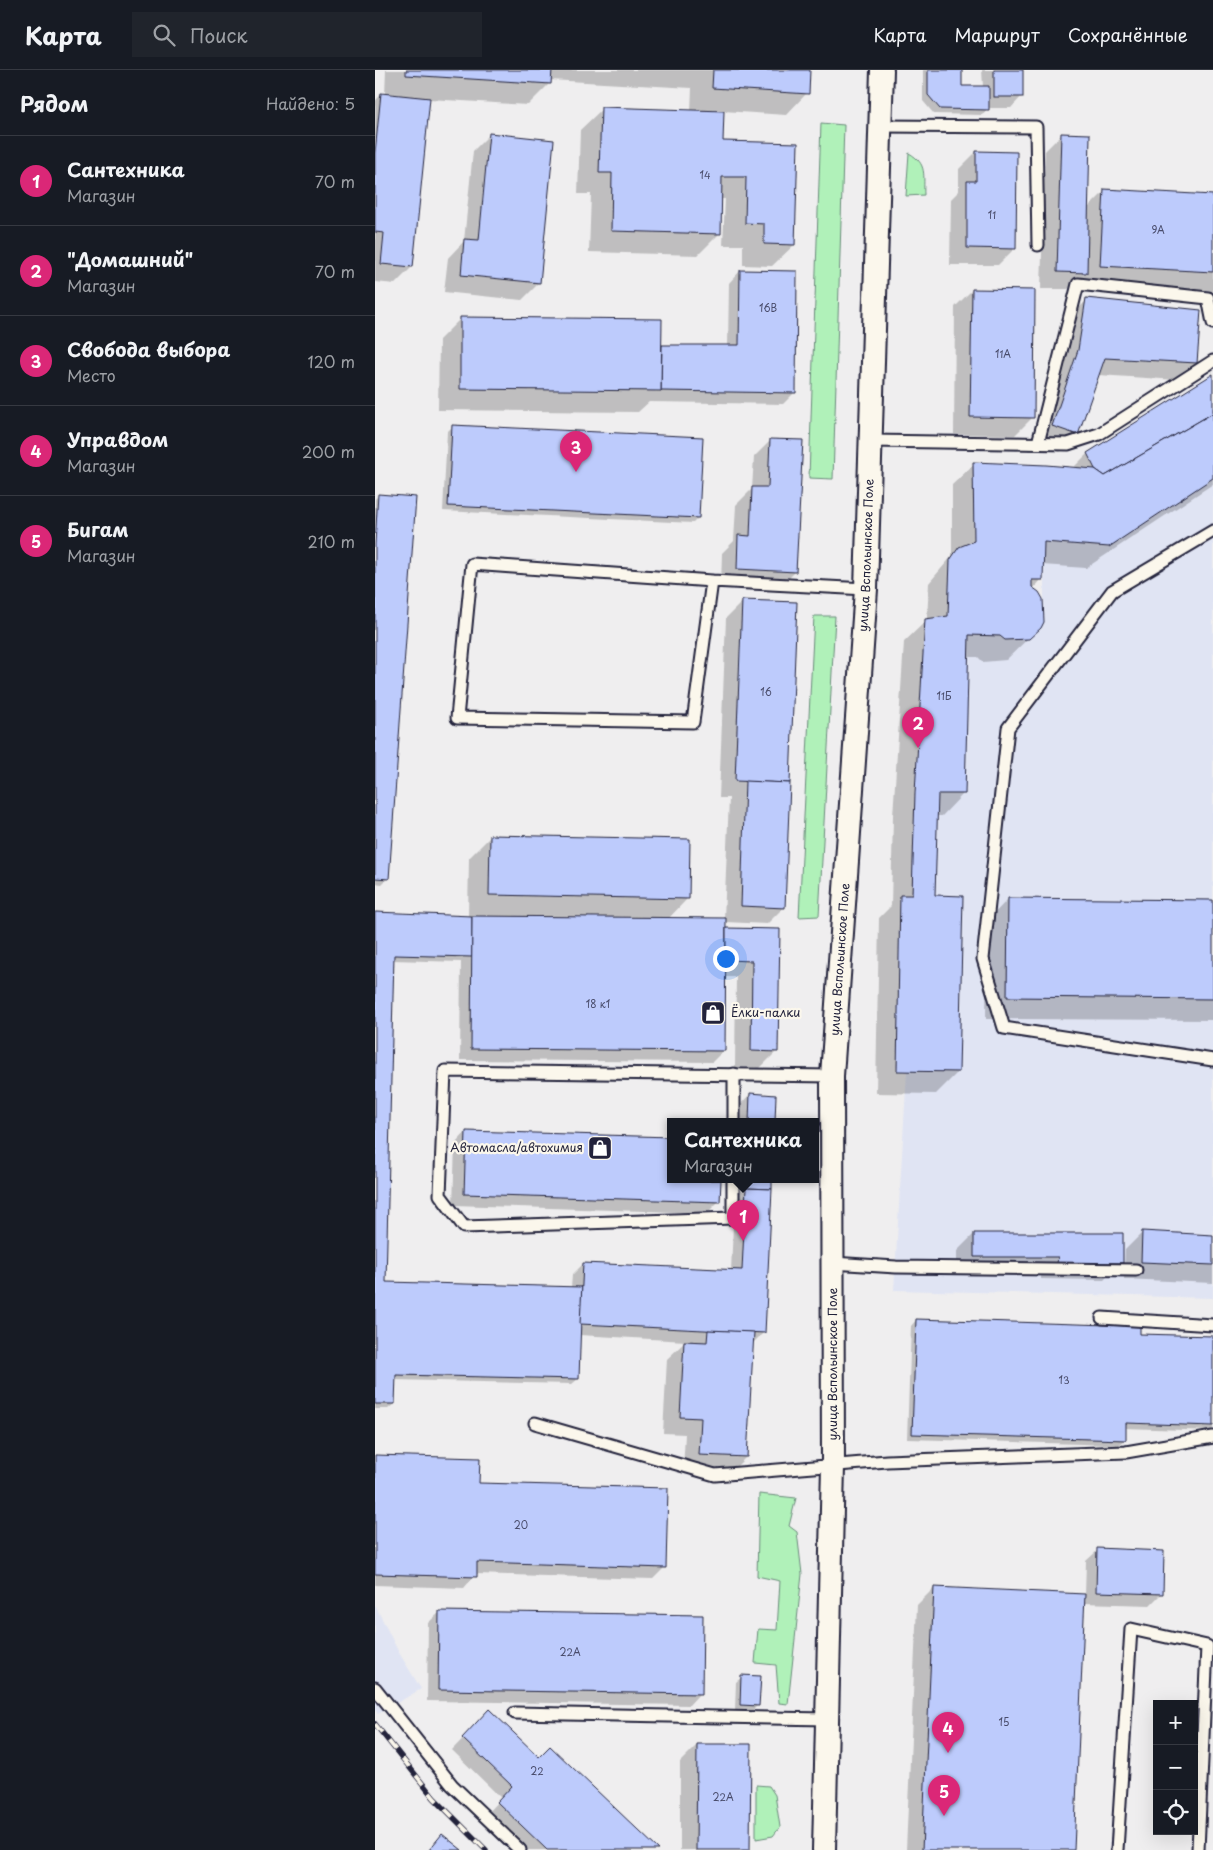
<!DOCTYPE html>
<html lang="ru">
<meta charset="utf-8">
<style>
body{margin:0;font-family:"Playpen Sans",sans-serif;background:#20242c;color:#f1f3f6}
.controls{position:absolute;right:15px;bottom:15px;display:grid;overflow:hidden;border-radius:0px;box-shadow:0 5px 20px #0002}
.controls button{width:45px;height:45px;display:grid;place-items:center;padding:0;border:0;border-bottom:1px solid #363941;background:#171b24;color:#f1f3f6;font:25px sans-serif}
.you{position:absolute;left:350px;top:888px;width:18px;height:18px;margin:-12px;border:4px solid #fff;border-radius:50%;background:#1a73e8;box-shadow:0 0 0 8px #1a73e833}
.badge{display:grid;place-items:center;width:32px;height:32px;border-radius:50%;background:#db2777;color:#fff;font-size:16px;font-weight:700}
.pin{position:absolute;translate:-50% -41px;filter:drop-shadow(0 1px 2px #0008)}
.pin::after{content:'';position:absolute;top:26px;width:18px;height:15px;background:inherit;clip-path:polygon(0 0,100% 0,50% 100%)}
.popup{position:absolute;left:292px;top:1048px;width:152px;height:65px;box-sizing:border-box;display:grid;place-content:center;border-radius:0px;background:#171b24;filter:drop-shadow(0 1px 4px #0005);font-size:16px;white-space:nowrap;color:#9ea1a6}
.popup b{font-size:19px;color:#f1f3f6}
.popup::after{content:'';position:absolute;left:50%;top:100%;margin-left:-10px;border:10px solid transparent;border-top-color:#171b24}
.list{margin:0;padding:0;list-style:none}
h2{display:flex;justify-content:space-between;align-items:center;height:65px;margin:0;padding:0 20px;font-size:21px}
h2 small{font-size:16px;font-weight:400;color:#9ea1a6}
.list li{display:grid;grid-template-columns:32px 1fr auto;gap:15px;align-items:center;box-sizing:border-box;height:90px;padding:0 20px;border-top:1px solid #363941}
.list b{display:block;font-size:19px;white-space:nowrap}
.list p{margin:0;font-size:16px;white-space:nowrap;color:#9ea1a6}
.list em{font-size:16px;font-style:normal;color:#9ea1a6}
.icon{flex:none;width:28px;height:28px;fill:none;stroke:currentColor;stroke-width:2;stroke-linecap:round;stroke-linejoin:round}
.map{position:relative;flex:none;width:838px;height:1780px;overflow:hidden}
header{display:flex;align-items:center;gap:30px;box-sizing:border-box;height:70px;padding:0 25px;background:#171b24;border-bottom:1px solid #363941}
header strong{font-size:24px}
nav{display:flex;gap:28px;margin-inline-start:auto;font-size:18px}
.search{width:350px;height:45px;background:#20242c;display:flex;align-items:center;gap:12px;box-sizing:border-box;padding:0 18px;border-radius:0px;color:#9ea1a6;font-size:19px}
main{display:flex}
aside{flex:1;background:#171b24}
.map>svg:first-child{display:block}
</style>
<header>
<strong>Карта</strong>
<div class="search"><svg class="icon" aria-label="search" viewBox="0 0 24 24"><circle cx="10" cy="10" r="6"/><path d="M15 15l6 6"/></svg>Поиск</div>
<nav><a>Карта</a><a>Маршрут</a><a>Сохранённые</a></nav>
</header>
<main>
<aside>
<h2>Рядом<small>Найдено: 5</small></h2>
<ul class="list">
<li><span class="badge">1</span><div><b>Сантехника</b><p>Магазин</p></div><em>70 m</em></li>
<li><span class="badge">2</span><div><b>&quot;Домашний&quot;</b><p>Магазин</p></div><em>70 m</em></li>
<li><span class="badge">3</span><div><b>Свобода выбора</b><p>Место</p></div><em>120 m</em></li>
<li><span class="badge">4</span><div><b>Управдом</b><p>Магазин</p></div><em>200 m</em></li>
<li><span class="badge">5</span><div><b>Бигам</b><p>Магазин</p></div><em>210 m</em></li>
</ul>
</aside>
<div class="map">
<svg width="838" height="1780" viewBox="0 0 838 1780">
<rect width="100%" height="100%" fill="#efeeef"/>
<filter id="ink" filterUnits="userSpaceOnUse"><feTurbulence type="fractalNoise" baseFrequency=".02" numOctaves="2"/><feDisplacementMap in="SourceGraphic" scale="10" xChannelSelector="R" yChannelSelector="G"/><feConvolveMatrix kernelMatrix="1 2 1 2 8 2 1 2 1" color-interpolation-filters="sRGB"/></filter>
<g filter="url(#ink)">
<g fill="#e0e4f3">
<path d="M838 408V1228L519 1220 532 1001 584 1002 588 826 560 825 563 724H590L594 565 625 566 631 570 657 566 669 552V472L734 477Z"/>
<path d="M0 1535 23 1581 46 1619 3 1644 0 1640Z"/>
</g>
<g fill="#b0f1b9" stroke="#698a7a">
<path d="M446 53 469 55 458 409 434 408Z"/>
<path d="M534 83C553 94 548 105 549 125L531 126Z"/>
<path d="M439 546H460L444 846 424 847Z"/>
<path d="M384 1424 421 1428 414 1456 422 1462 427 1504 413 1634 404 1633 401 1595 380 1593 383 1559 402 1560 405 1511 382 1506Z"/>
<path d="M381 1715 394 1716 400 1725 405 1757 398 1766 381 1769Z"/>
</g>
<g fill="#0003">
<path d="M11 0H434L432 23 411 45 348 41 347 73 419 175 397 196 368 195V175H348L350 129H346L345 163 323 185 214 182 216 124H203L205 60 227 39 316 41 317 18 175 10V13L153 35 54 29 37 197 20 214 0 212V31L6 25H10Z"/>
<path d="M548 0H586V17H608L607 0H647V26L636 38H613L607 45 559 44 548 31Z"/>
<path d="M115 64 164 213 147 230 69 222 73 188 89 171 98 81Z"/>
<path d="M687 64 712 139 730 121 838 126V224L704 217 705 208 693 219H666L670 81Z"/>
<path d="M601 82 640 178 623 195H575L576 129 584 121V99Z"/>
<path d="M365 201 420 322 408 334 274 332 263 342 63 340 64 270 86 248 286 276H353L354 213Z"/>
<path d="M597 220 657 348 640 365 579 364 580 237Z"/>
<path d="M712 230 821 293 803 310 723 305 702 365 685 382 661 373 695 247Z"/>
<path d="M838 299V414L711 498 667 495V509L658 519 665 557 631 590 608 592 603 587H592L588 724 567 746H561L559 826 583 1002 561 1024 501 1023 504 848 516 836 518 746 529 572 552 550 554 513 577 486V415L599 394 698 398 712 384 837 306Z"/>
<path d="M78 356 323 448 318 453 68 441 72 362Z"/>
<path d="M396 370 420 502 403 519 346 516 347 483 359 471 361 435 377 419 379 387Z"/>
<path d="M4 425 13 808 7 814 0 813V429Z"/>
<path d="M368 531 409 837 392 854 350 852 349 861 352 859 404 860 402 981 385 998 360 997 361 907H349V980L337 992 85 990 86 892 17 890 9 1214 196 1218 197 1205 208 1194 356 1201 360 1110H396L389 1262 377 1274 371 1387 354 1404 308 1401 310 1364 288 1363 292 1289 311 1271 204 1265 203 1309 197 1314 19 1310V1334L13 1339H0V843L93 847 94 788 116 766 312 829 293 849H349L354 728H344L351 548Z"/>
<path d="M633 829 838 831V950L611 949 612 851Z"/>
<path d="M375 1024 400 1026 398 1052H363L364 1036Z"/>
<path d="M91 1062 296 1110H344V1131L332 1143 78 1135 80 1074Z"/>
<path d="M767 1163 838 1166V1213L749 1209 750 1180Z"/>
<path d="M599 1164 746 1193 729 1210 666 1209V1204L582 1203V1181Z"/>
<path d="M541 1250 764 1265 838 1268V1361L750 1358V1370L744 1375 532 1369 536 1256Z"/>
<path d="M0 1386 103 1414 290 1497 278 1509 101 1504 89 1518 0 1515Z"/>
<path d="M723 1480 787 1523 775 1535 708 1533 697 1780H531L542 1535 559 1518 710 1525 711 1491Z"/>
<path d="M65 1542 325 1623 314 1635 52 1631 53 1553Z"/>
<path d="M367 1607 382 1636 377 1641 360 1640 361 1612Z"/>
<path d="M103 1653 164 1689 282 1780H149L111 1744 126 1728 77 1680Z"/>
<path d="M322 1675 373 1780H305V1692Z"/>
</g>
<g fill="#bdcbfc" stroke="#22223b">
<path d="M31 0H177L176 14 31 5Z"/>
<path d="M338 0H435L434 24 337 18Z"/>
<path d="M553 0H587V16H614V40L565 39 553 25Z"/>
<rect x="619" y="0" width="29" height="27"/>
<path d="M6 23 55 28 38 197 6 194 9 163 0 162V83Z"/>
<path d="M226 37 349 41 348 71 423 73 420 175 389 174V154L370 153 371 107H347L346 164 236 161 237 103H224Z"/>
<path d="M114 63 179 70 165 213 86 205 89 169 104 170Z"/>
<path d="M686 63 715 64 712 203 682 202Z"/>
<path d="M601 81 642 82 641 179 592 178V111H601Z"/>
<path d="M729 119 838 125V202L725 196Z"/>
<path d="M365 200 422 201 421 323 286 321 287 275H364Z"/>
<path d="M597 219 660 220 659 348 595 347Z"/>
<path d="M711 228 826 240 822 293 730 288 703 365 677 356 703 280Z"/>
<path d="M85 247 287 249 286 321 85 319Z"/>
<path d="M838 304V343L730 406 720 399 712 383Z"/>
<path d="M838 343V408L734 477 669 472 668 510H657V517L664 522 668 529 669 552 666 558 654 569 630 570 625 566 594 565 590 724H563L560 825 588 826 584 1002 522 1001 525 825H537L540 723 550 549 573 546 575 490 584 477 599 471 598 392 671 395 720 399 730 406Z"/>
<path d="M77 355 328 367 324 448 73 436Z"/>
<path d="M395 369 428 370 421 502 362 499 363 465 375 466 377 417H393Z"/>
<path d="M3 424 41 427 14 809 0 808V474Z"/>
<path d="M367 530 422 532 415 713 360 711Z"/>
<path d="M370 711 415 713 410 838 366 836Z"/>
<path d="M115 765 315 769 314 829 114 825Z"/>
<path d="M633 828 838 830V929L632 927Z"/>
<path d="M0 842 97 846V887L19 885 11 1212 207 1217 204 1309 21 1305 20 1334H0Z"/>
<path d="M97 846 351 848 350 981 96 979Z"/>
<path d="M351 858 405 859 403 982 376 981 377 891 351 890Z"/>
<path d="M375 1023 401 1025 400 1052H374Z"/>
<path d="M91 1061 296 1067V1110H346L345 1132 89 1124Z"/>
<path d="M371 1110H397V1119L371 1118Z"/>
<path d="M371 1118 397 1119 390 1263 205 1254 208 1193 367 1200Z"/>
<path d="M767 1161 838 1165V1195L766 1192Z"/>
<path d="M599 1163H748V1193H682L683 1187H599Z"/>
<path d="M541 1249 765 1256V1264L838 1266V1356L751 1353V1370L537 1364Z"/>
<path d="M333 1260 379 1262 372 1387 324 1385 326 1348 305 1347 309 1271 332 1272Z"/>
<path d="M0 1385 105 1388 104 1413 293 1418 291 1498 102 1492V1507L0 1504Z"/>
<path d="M722 1478 789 1481 788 1524 721 1522Z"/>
<path d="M559 1517 710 1524 699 1780H547Z"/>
<path d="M64 1541 328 1545 327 1624 63 1620Z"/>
<path d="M366 1605 386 1606 384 1636 365 1635Z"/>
<path d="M114 1639 164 1687 175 1676 284 1780H172L122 1732 137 1716 87 1668Z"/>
<path d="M322 1674H376L375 1780H321Z"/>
<path d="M67 1764 87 1780H54Z"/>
</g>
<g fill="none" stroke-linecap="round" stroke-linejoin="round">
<defs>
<g id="lane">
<path d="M505 56 661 57 663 175"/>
<path d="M496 371 693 374 724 364 838 291"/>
<path d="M663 373 703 214 833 228 838 253"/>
<path d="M838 461 737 521 633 658 608 889 629 958 838 990"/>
<path d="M337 511 318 652 82 648 97 494 337 511 491 519"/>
<path d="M359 1052V1004"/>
<path d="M358 1110V1148L89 1157 65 1125 70 1001 457 1006"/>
<path d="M457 1193 521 1197 761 1200"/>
<path d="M727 1248 838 1255"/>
<path d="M160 1353 340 1405 512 1391 751 1382 838 1367"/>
<path d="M0 1618 77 1715 145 1780"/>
<path d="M140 1643 452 1649"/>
<path d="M742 1780 756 1559 832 1576 823 1780"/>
</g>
<g id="street">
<path id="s1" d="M449 1780 458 1396 457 1006 491 519 507 0"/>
</g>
</defs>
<use href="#lane" stroke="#22223b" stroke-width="15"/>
<use href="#street" stroke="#22223b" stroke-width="26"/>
<use href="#lane" stroke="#fbf7ec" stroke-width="11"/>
<use href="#street" stroke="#fbf7ec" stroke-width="22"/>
<defs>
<path id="rail" d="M0 1654 59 1728 111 1780"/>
</defs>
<use href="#rail" stroke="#22223b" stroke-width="5.5"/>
<use href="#rail" stroke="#fbf7ec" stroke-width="4" stroke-dasharray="11" stroke-linecap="butt"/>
</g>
</g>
<defs>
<symbol id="shop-square" viewBox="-11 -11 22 22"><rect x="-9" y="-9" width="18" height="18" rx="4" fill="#22223b" stroke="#fbf7ec"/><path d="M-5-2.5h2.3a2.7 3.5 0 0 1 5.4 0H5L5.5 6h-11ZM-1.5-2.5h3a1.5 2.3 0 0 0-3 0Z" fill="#fff"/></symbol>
</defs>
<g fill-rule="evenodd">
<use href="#shop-square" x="324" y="929" width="28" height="28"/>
<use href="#shop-square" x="211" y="1064" width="28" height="28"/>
</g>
<g text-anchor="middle" stroke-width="4.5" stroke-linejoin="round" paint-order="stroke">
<g font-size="10" fill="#494c6b">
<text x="330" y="109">14</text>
<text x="617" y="149">11</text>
<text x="783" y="164">9А</text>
<text x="393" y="242">16В</text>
<text x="628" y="288">11А</text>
<text x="391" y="626">16</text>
<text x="569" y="630">11Б</text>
<text x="223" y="938">18 к1</text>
<text x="689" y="1314">13</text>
<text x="146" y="1459">20</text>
<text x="195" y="1586">22А</text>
<text x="629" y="1656">15</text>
<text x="162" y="1705">22</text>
<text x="348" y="1731">22А</text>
</g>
<g font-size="12" fill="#22223b" stroke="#fbf7ec">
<text dy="4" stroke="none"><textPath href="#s1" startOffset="1296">улица Вспольинское Поле</textPath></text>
<text dy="4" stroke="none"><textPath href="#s1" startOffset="891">улица Вспольинское Поле</textPath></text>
<text transform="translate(458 1294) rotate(-90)" y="4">улица Вспольинское Поле</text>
</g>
<g font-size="12" fill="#22223b" stroke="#fbf7ec" text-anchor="start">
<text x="356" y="947">Ёлки-палки</text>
<text x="208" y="1082" text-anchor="end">Автомасла/автохимия</text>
</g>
</g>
</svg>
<div class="controls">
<button>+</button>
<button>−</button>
<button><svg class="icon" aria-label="locate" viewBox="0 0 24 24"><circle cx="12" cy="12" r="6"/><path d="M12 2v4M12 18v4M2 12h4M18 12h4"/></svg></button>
</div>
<div class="you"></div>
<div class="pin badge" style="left:368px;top:1171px">1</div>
<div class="popup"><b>Сантехника</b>Магазин</div>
<div class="pin badge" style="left:543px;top:678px">2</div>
<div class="pin badge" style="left:201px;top:402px">3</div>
<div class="pin badge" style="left:573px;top:1683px">4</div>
<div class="pin badge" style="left:569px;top:1746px">5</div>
</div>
</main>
